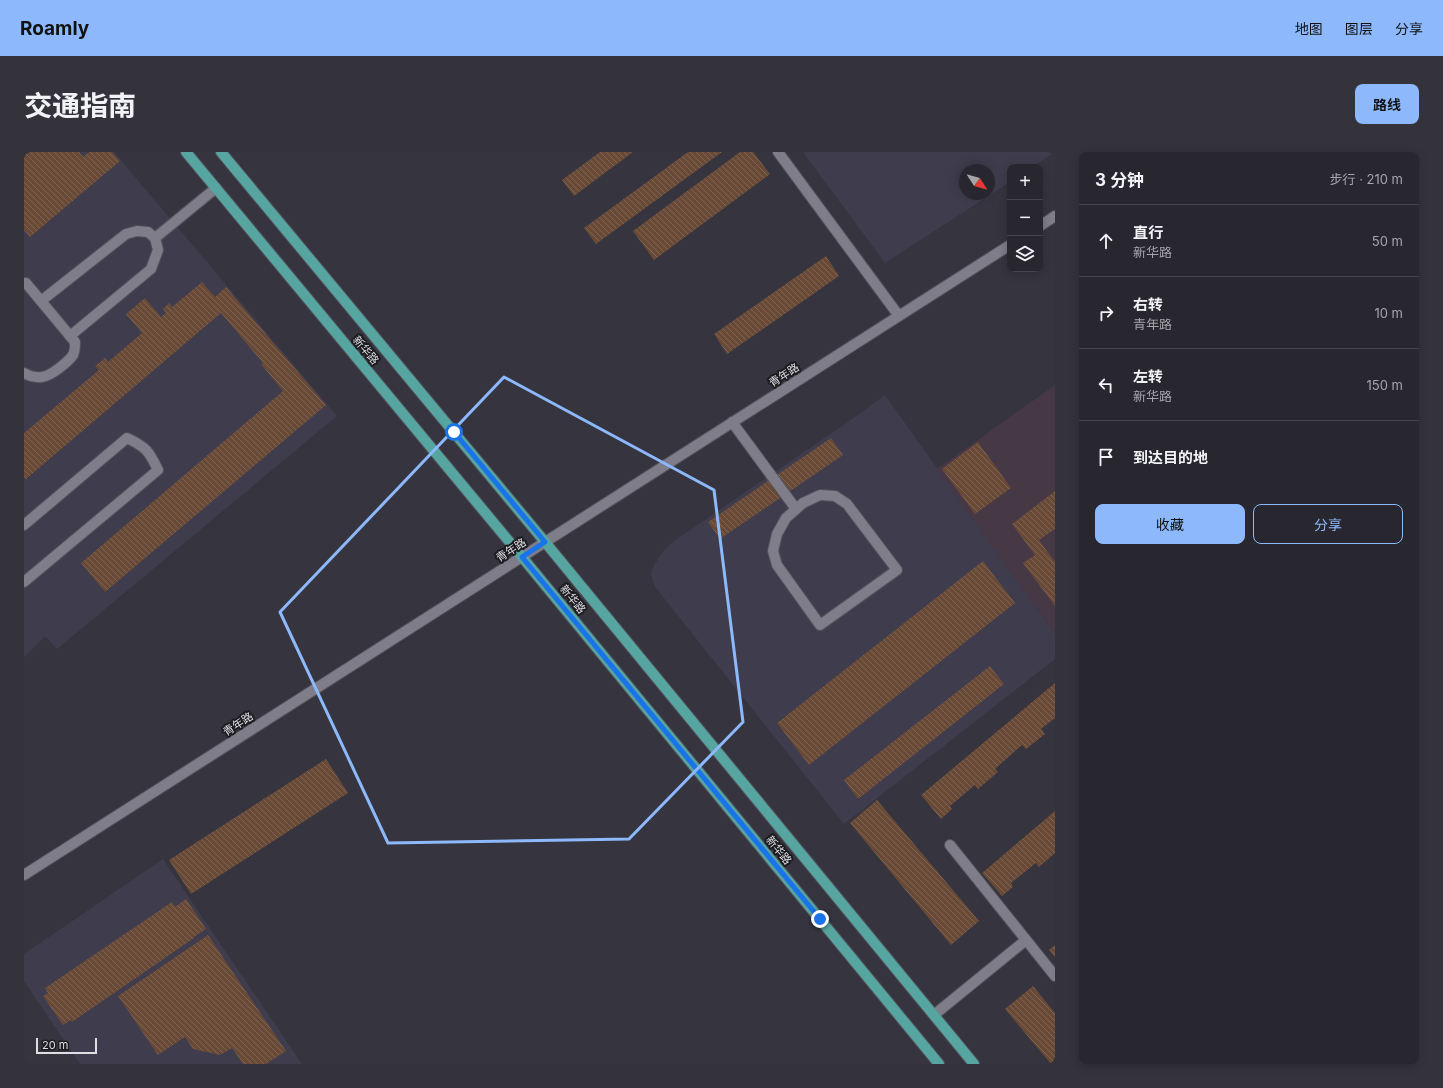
<!DOCTYPE html>
<html lang="zh">
<meta charset="utf-8">
<style>
body{margin:0;font-family:Inter,"Noto Sans SC",sans-serif;background:#34333b;color:#f1f3f6}
.controls{position:absolute;right:12px;top:12px;display:grid;overflow:hidden;border-radius:8px;box-shadow:0 2px 10px #0003}
.controls button{width:36px;height:36px;display:grid;place-items:center;padding:0;border:0;border-bottom:1px solid #44444b;background:#28272f;color:#f1f3f6;font:20px sans-serif}
.compass{position:absolute;left:935px;top:12px;width:36px;height:36px;border-radius:50%;background:#28272f;box-shadow:0 2px 10px #0003;rotate:126deg}
.scale{position:absolute;left:12px;bottom:10px;width:61px;box-sizing:border-box;padding-left:4px;border:2px solid #dfdee5;border-top:0;font-size:11px;line-height:14px;white-space:nowrap;color:#dfdee5;-webkit-text-stroke:3px #1d1d21;paint-order:stroke}
.stop{position:absolute;width:12px;height:12px;margin:-9px;border:3px solid #1a73e8;border-radius:50%;background:#fff}
.stop.end{background:#1a73e8;border-color:#fff;box-shadow:0 1px 4px #0008}
.list{margin:0;padding:0;list-style:none}
h2{display:flex;justify-content:space-between;align-items:center;height:52px;margin:0;padding:0 16px;font-size:17px}
h2 small{font-size:13px;font-weight:400;color:#a5a5aa}
.list li{display:grid;grid-template-columns:26px 1fr auto;gap:12px;align-items:center;box-sizing:border-box;height:72px;padding:0 16px;border-top:1px solid #44444b}
.list b{display:block;font-size:15px;white-space:nowrap}
.list p{margin:0;font-size:13px;white-space:nowrap;color:#a5a5aa}
.list em{font-size:13px;font-style:normal;color:#a5a5aa}
.actions{display:flex;gap:8px;padding:12px 16px}
.actions a{flex:1;padding:9px 0;border:1px solid #8db9fc;border-radius:8px;text-align:center;font-size:14px;color:#8db9fc}
.actions .main{background:#8db9fc;color:#111}
.icon{flex:none;width:22px;height:22px;fill:none;stroke:currentColor;stroke-width:2;stroke-linecap:round;stroke-linejoin:round}
.map{position:relative;flex:none;width:1031px;height:912px;overflow:hidden;border-radius:8px}
header{display:flex;align-items:center;gap:24px;box-sizing:border-box;height:56px;padding:0 20px;background:#8db9fc;color:#111}
header strong{font-size:19px}
nav{display:flex;gap:22px;margin-inline-start:auto;font-size:14px}
.intro{display:flex;align-items:center;justify-content:space-between;box-sizing:border-box;height:96px;padding:0 24px}
h1{margin:0;font-size:28px}
.button{padding:10px 18px;border-radius:8px;background:#8db9fc;color:#111;font-size:14px;font-weight:700}
main{display:flex;gap:24px;padding:0 24px}
aside{flex:1;background:#28272f;border-radius:8px;box-shadow:0 2px 10px #0003}
.map>svg:first-child{display:block}
</style>
<header>
<strong>Roamly</strong>
<nav><a>地图</a><a>图层</a><a>分享</a></nav>
</header>
<div class="intro"><h1>交通指南</h1><a class="button">路线</a></div>
<main>
<div class="map">
<svg width="1031" height="912" viewBox="0 0 1031 912">
<defs>
<pattern id="building-back-hatch" width="6" height="6" patternUnits="userSpaceOnUse"><rect width="6" height="6" fill="#684a37"/><path d="M-1 5l2 2M0 0l6 6M5-1l2 2" fill="none" stroke="#7d6454"/></pattern>
</defs>
<rect width="100%" height="100%" fill="#36343f"/>
<g fill="#3f3c4d" fill-rule="evenodd">
<path d="M0 0H90L313 264 33 497 21 484 0 505Z"/>
<path d="M779 0H1031L1008 15H986V30L861 111ZM941 18H965V42H941Z"/>
<path d="M861 243 1031 482V507L820 672 631 435 627 423 628 417 635 405 641 397 650 389 834 263Z"/>
<path d="M139 707 278 912H56L0 829V802Z"/>
</g>
<path fill="#473846" d="M1031 233V482L913 317Z"/>
<g fill="url(#building-back-hatch)">
<path d="M0 0H55L59 5 65 0H88L96 9 6 85 0 78Z"/>
<path d="M576 0H609L550 44 538 28Z"/>
<path d="M664 0H698L572 92 560 76Z"/>
<path d="M716 0H729L746 22 630 108 609 79Z"/>
<path d="M802 104 815 124 703 202 690 182Z"/>
<path d="M178 130 191 145 202 135 302 253 81 440 57 411 259 239 237 212 239 211 197 161 2 327 0 325V281L75 218 71 214 81 206 84 210 118 181 102 162 121 146 137 165 142 161 139 157 145 151 148 155Z"/>
<path d="M807 286 819 303 696 387 684 370Z"/>
<path d="M954 290 987 336 951 362 918 317Z"/>
<path d="M1031 339V377L1015 388 1031 410V454L999 411 1011 403 988 372Z"/>
<path d="M959 409 991 451 785 613 753 571Z"/>
<path d="M966 514 980 532 834 647 820 628Z"/>
<path d="M1031 531V566L1017 577 1021 582 1002 597 998 593 971 617 974 620 954 637 951 633 926 654 928 657 917 667 897 643Z"/>
<path d="M302 607 324 641 167 742 145 708Z"/>
<path d="M853 648 955 769 927 793 826 671Z"/>
<path d="M1031 659V701L1015 715 1012 711 987 731 989 735 978 744 958 721Z"/>
<path d="M162 747 182 777 170 785V786L48 870 47 868 39 873 19 844 24 841 21 836 148 750 151 755Z"/>
<path d="M184 783 262 899 242 912H219L208 896 196 903 169 897 161 885 134 903 94 844Z"/>
<path d="M1031 793V805L1025 798Z"/>
<path d="M1009 834 1031 861V912H1027L981 857Z"/>
</g>
<g fill="none" stroke-linecap="round" stroke-linejoin="round">
<defs>
<g id="minor">
<path d="M754 0 875 164"/>
<path d="M1016 74 1031 64"/>
<path d="M131 86 192 36"/>
<path d="M0 131H2L51 190C51 194 51 199 49 203 44 210 27 224 18 225 12 226 5 224 0 221"/>
<path d="M17 149 102 82 113 79 124 80 131 86 134 98 127 117 46 184"/>
<path d="M708 270 772 357"/>
<path d="M796 343 811 344 823 352 873 418 796 473 753 413 749 399 753 382 762 366 779 351Z"/>
<path d="M0 373 103 286C122 295 125 299 134 318L0 430"/>
<path d="M926 693 1031 824"/>
<path d="M0 723 986 93"/>
<path d="M910 863 1002 788"/>
</g>
<g id="major">
<path d="M162 0 498 405 915 912"/>
<path d="M197 0 521 390 950 912"/>
</g>
</defs>
<use href="#minor" stroke="#53525b" stroke-width="12"/>
<use href="#major" stroke="#53525b" stroke-width="12"/>
<use href="#minor" stroke="#7e7d89" stroke-width="10"/>
<use href="#major" stroke="#57a5a0" stroke-width="10"/>
</g>
<g fill="none" stroke-linecap="round" stroke-linejoin="round">
<path stroke="#1a73e8" stroke-width="5" d="M430 280 521 390 498 405 796 767"/>
</g>
<path fill="none" stroke="#8db9fc" stroke-width="3" stroke-linejoin="round" d="M480 225 690 338 719 570 605 687 364 691 256 460Z"/>
<g text-anchor="middle" stroke-width="4" stroke-linejoin="round" paint-order="stroke">
<g font-size="11" fill="#dfdee5" stroke="#1d1d21">
<text transform="translate(342 198) rotate(50)" y="4">新华路</text>
<text transform="translate(760 223) rotate(-33)" y="4">青年路</text>
<text transform="translate(487 398) rotate(-33)" y="4">青年路</text>
<text transform="translate(549 447) rotate(51)" y="4">新华路</text>
<text transform="translate(214 572) rotate(-33)" y="4">青年路</text>
<text transform="translate(755 698) rotate(51)" y="4">新华路</text>
</g>
</g>
</svg>
<div class="controls">
<button>+</button>
<button>−</button>
<button><svg class="icon" aria-label="layers" viewBox="0 0 24 24"><path d="M12 4l9 5-9 5-9-5zM3 14l9 5 9-5"/></svg></button>
</div>
<svg class="compass" viewBox="-18 -18 36 36"><path d="M0-13l5 13h-10z" fill="#e53935"/><path d="M0 13l5-13h-10z" fill="#a5a5aa"/></svg>
<div class="scale">20 m</div>
<div class="stop" style="left:430px;top:280px"></div>
<div class="stop end" style="left:796px;top:767px"></div>
</div>
<aside>
<h2>3 分钟<small>步行 · 210 m</small></h2>
<ul class="list">
<li><svg class="icon" aria-label="ahead" viewBox="0 0 24 24"><path d="M12 20V5M6 11l6-6 6 6"/></svg><div><b>直行</b><p>新华路</p></div><em>50 m</em></li>
<li><svg class="icon" aria-label="right" viewBox="0 0 24 24"><path d="M7 20v-9h11M14 6l5 5-5 5"/></svg><div><b>右转</b><p>青年路</p></div><em>10 m</em></li>
<li><svg class="icon" aria-label="left" viewBox="0 0 24 24"><path d="M17 20v-9H6M10 6l-5 5 5 5"/></svg><div><b>左转</b><p>新华路</p></div><em>150 m</em></li>
<li><svg class="icon" aria-label="arrive" viewBox="0 0 24 24"><path d="M6 21V4h12l-3 4 3 4H6"/></svg><div><b>到达目的地</b></div></li>
</ul>
<div class="actions"><a class="main">收藏</a><a>分享</a></div>
</aside>
</main>
